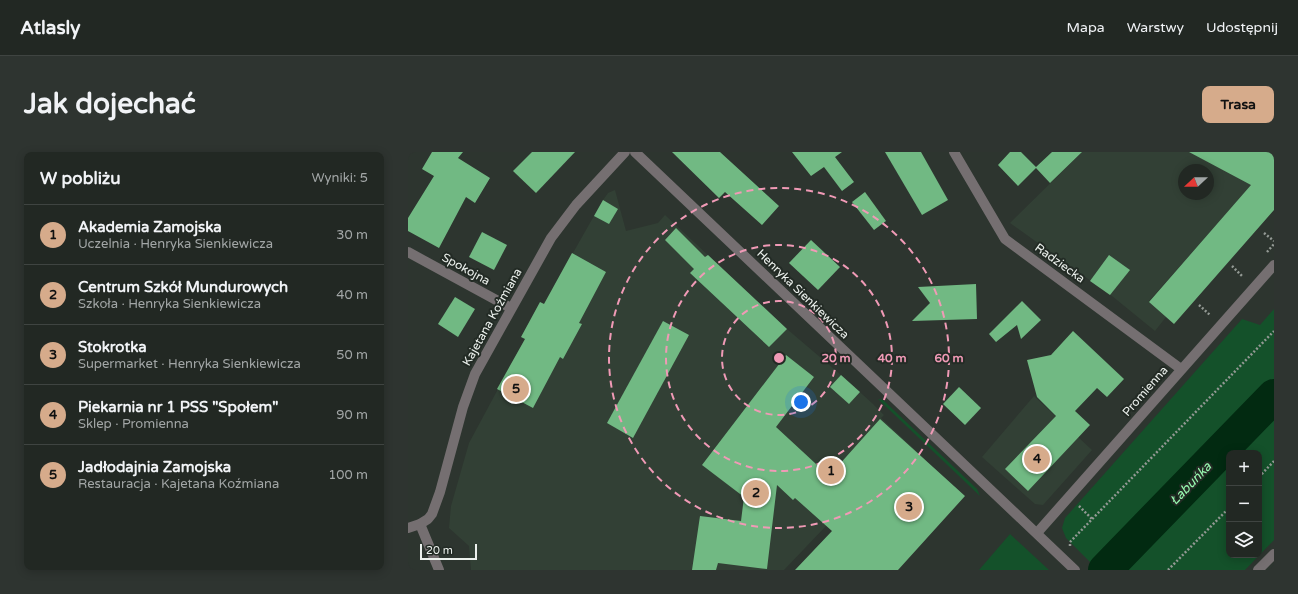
<!DOCTYPE html>
<html lang="pl">
<meta charset="utf-8">
<style>
body{margin:0;font-family:"Varela Round",sans-serif;background:#2e3430;color:#f1f3f6}
.controls{position:absolute;right:12px;bottom:12px;display:grid;overflow:hidden;border-radius:8px;box-shadow:0 2px 10px #0003}
.controls button{width:36px;height:36px;display:grid;place-items:center;padding:0;border:0;border-bottom:1px solid #3f4441;background:#222823;color:#f1f3f6;font:20px sans-serif}
.compass{position:absolute;left:770px;top:12px;width:36px;height:36px;border-radius:50%;background:#222823;box-shadow:0 2px 10px #0003;rotate:248deg}
.scale{position:absolute;left:12px;bottom:10px;width:57px;box-sizing:border-box;padding-left:4px;border:2px solid #ecf1ed;border-top:0;font-size:11px;line-height:14px;white-space:nowrap;color:#ecf1ed;-webkit-text-stroke:3px #232b25;paint-order:stroke}
.you{position:absolute;left:393px;top:250px;width:14px;height:14px;margin:-10px;border:3px solid #fff;border-radius:50%;background:#1a73e8;box-shadow:0 0 0 6px #1a73e833}
.badge{display:grid;place-items:center;width:26px;height:26px;border-radius:50%;background:#d6ab8b;color:#111;font-size:13px;font-weight:700}
.pin{position:absolute;translate:-50% -50%;border:2px solid #fff;box-shadow:0 1px 4px #0006}
.list{margin:0;padding:0;list-style:none}
h2{display:flex;justify-content:space-between;align-items:center;height:52px;margin:0;padding:0 16px;font-size:17px}
h2 small{font-size:13px;font-weight:400;color:#a2a6a6}
.list li{display:grid;grid-template-columns:26px 1fr auto;gap:12px;align-items:center;box-sizing:border-box;height:60px;padding:0 16px;border-top:1px solid #3f4441}
.list b{display:block;font-size:15px;white-space:nowrap}
.list p{margin:0;font-size:13px;white-space:nowrap;color:#a2a6a6}
.list em{font-size:13px;font-style:normal;color:#a2a6a6}
.icon{flex:none;width:22px;height:22px;fill:none;stroke:currentColor;stroke-width:2;stroke-linecap:round;stroke-linejoin:round}
.map{position:relative;flex:none;width:866px;height:418px;overflow:hidden;border-radius:8px}
header{display:flex;align-items:center;gap:24px;box-sizing:border-box;height:56px;padding:0 20px;background:#222823;border-bottom:1px solid #3f4441}
header strong{font-size:19px}
nav{display:flex;gap:22px;margin-inline-start:auto;font-size:14px}
.intro{display:flex;align-items:center;justify-content:space-between;box-sizing:border-box;height:96px;padding:0 24px}
h1{margin:0;font-size:28px}
.button{padding:10px 18px;border-radius:8px;background:#d6ab8b;color:#111;font-size:14px;font-weight:700}
main{display:flex;gap:24px;padding:0 24px}
aside{flex:1;background:#222823;border-radius:8px;box-shadow:0 2px 10px #0003}
.map>svg:first-child{display:block}
</style>
<header>
<strong>Atlasly</strong>
<nav><a>Mapa</a><a>Warstwy</a><a>Udostępnij</a></nav>
</header>
<div class="intro"><h1>Jak dojechać</h1><a class="button">Trasa</a></div>
<main>
<aside>
<h2>W pobliżu<small>Wyniki: 5</small></h2>
<ul class="list">
<li><span class="badge">1</span><div><b>Akademia Zamojska</b><p>Uczelnia · Henryka Sienkiewicza</p></div><em>30 m</em></li>
<li><span class="badge">2</span><div><b>Centrum Szkół Mundurowych</b><p>Szkoła · Henryka Sienkiewicza</p></div><em>40 m</em></li>
<li><span class="badge">3</span><div><b>Stokrotka</b><p>Supermarket · Henryka Sienkiewicza</p></div><em>50 m</em></li>
<li><span class="badge">4</span><div><b>Piekarnia nr 1 PSS &quot;Społem&quot;</b><p>Sklep · Promienna</p></div><em>90 m</em></li>
<li><span class="badge">5</span><div><b>Jadłodajnia Zamojska</b><p>Restauracja · Kajetana Koźmiana</p></div><em>100 m</em></li>
</ul>
</aside>
<div class="map">
<svg width="866" height="418" viewBox="0 0 866 418">
<rect width="100%" height="100%" fill="#2d352f"/>
<g fill="#324035" fill-rule="evenodd">
<path d="M674 0H866V8L741 149 758 165 747 179 704 144 602 71ZM776 18H800V42H776Z"/>
<path d="M207 38 218 79 250 71 257 63 379 177 433 223 465 252 476 263 473 266 517 307 486 340 459 331 376 418H63L61 394 41 376 43 354 61 291 117 187 113 185 132 150 136 152 195 48 200 41Z"/>
<path d="M626 244 684 298 635 353 627 352 574 305Z"/>
</g>
<g fill="#14512a" fill-rule="evenodd">
<path d="M866 157V388L837 418H690L658 386 654 376 657 366 834 167 852 173ZM821 301H851V403H821Z"/>
<path d="M470 247 475 248 569 337 572 344Z"/>
<path d="M602 382 641 418H571Z"/>
</g>
<g fill="none" stroke-linecap="round" stroke-linejoin="round">
<path stroke="#022a11" stroke-width="34" d="M697 418 866 244"/>
</g>
<g fill="#71b983">
<path d="M24 0H55L50 6 82 26 67 51 58 45 31 96 0 79V66L26 24 14 17Z"/>
<path d="M124 0H167L128 41 105 19Z"/>
<path d="M264 0H312L371 54 354 73 317 40 311 46Z"/>
<path d="M384 0H434L427 5 446 30 434 39 416 15 403 24Z"/>
<path d="M477 0H513L540 48 514 63Z"/>
<path d="M602 0H613L628 15 644 0H674L642 31 628 16 610 34 590 13Z"/>
<path d="M781 0H866V58L766 172 741 150 843 33Z"/>
<path d="M457 40 478 69 466 78 444 50Z"/>
<path d="M195 48 210 57 201 72 186 64Z"/>
<path d="M268 76 297 105 300 103 379 177 361 195 282 121 286 117 257 88Z"/>
<path d="M74 80 99 93 86 118 61 105Z"/>
<path d="M403 88 432 115 410 138 381 111Z"/>
<path d="M164 101 198 120 171 171 174 172 155 207 152 205 125 256 89 237 117 187 113 185 132 150 136 152Z"/>
<path d="M701 103 722 118 702 143 682 129Z"/>
<path d="M568 132 569 167 504 169 522 151 510 135Z"/>
<path d="M47 145 67 157 50 185 30 172Z"/>
<path d="M614 149 633 168 613 187 609 173 588 190 581 182Z"/>
<path d="M255 169 281 183 225 286 199 271Z"/>
<path d="M665 179 716 227 699 245 689 236 667 259 682 273 620 339 597 317 648 264 629 245 619 208 643 203Z"/>
<path d="M378 203 406 225 368 275 421 324 472 267 557 344 490 418H387L424 379 387 346 385 348 369 333 359 417 310 411 308 418H284L292 364 333 369 336 345 294 313Z"/>
<path d="M433 223 452 240 441 252 422 235Z"/>
<path d="M551 235 573 256 557 273 535 252Z"/>
</g>
<g fill="none" stroke-linecap="round" stroke-linejoin="round">
<g stroke="#939994" stroke-width="2.5" stroke-dasharray="2 2" stroke-linecap="butt">
<path d="M856 81 866 89"/>
<path d="M859 100 866 92"/>
<path d="M824 114 835 125"/>
<path d="M791 153 802 163"/>
<path d="M851 325 866 309"/>
<path d="M671 354 685 368"/>
<path d="M662 394V390L866 179"/>
<path d="M760 418 821 356"/>
</g>
<path stroke="#756f71" stroke-width="10" d="M12 372 31 418"/>
<g stroke="#756f71" stroke-width="10">
<path d="M546 0 597 87 773 217"/>
<path d="M0 100 103 156"/>
<path d="M0 376 12 372 20 367 24 362 32 340 55 255 67 222 143 86 168 53 217 0"/>
<path d="M629 381 866 113"/>
<path d="M850 418 866 402"/>
</g>
<path stroke="#756f71" stroke-width="10" d="M227 0 667 418"/>
</g>
<g fill="none" stroke="#f09ab6" stroke-width="2" stroke-dasharray="7 5">
<circle cx="371" cy="206" r="57"/>
<circle cx="371" cy="206" r="113"/>
<circle cx="371" cy="206" r="170"/>
</g>
<g text-anchor="middle" stroke-width="4" stroke-linejoin="round" paint-order="stroke">
<g font-size="12" fill="#ecf1ed" stroke="#232b25">
<text transform="translate(652 111) rotate(36)" y="4">Radziecka</text>
<text transform="translate(58 117) rotate(29)" y="4">Spokojna</text>
<text transform="translate(395 142) rotate(44)" y="4">Henryka Sienkiewicza</text>
<text transform="translate(84 165) rotate(-61)" y="4">Kajetana Koźmiana</text>
<text transform="translate(737 239) rotate(-49)" y="4">Promienna</text>
</g>
<g font-size="13" font-style="italic" fill="#98fab1" stroke="#232b25">
<text transform="translate(782 331) rotate(-46)" y="5">Łabuńka</text>
</g>
</g>
<circle cx="371" cy="206" r="6" fill="#f09ab6" stroke="#232b25" stroke-width="2"/>
<g font-size="12" text-anchor="middle" font-weight="bold" fill="#f09ab6" stroke="#232b25" stroke-width="4" stroke-linejoin="round" paint-order="stroke">
<text x="428" y="210">20 m</text>
<text x="484" y="210">40 m</text>
<text x="541" y="210">60 m</text>
</g>
</svg>
<div class="controls">
<button>+</button>
<button>−</button>
<button><svg class="icon" aria-label="layers" viewBox="0 0 24 24"><path d="M12 4l9 5-9 5-9-5zM3 14l9 5 9-5"/></svg></button>
</div>
<svg class="compass" viewBox="-18 -18 36 36"><path d="M0-13l5 13h-10z" fill="#e53935"/><path d="M0 13l5-13h-10z" fill="#a2a6a6"/></svg>
<div class="scale">20 m</div>
<div class="you"></div>
<div class="pin badge" style="left:423px;top:319px">1</div>
<div class="pin badge" style="left:348px;top:341px">2</div>
<div class="pin badge" style="left:501px;top:355px">3</div>
<div class="pin badge" style="left:629px;top:307px">4</div>
<div class="pin badge" style="left:108px;top:237px">5</div>
</div>
</main>
